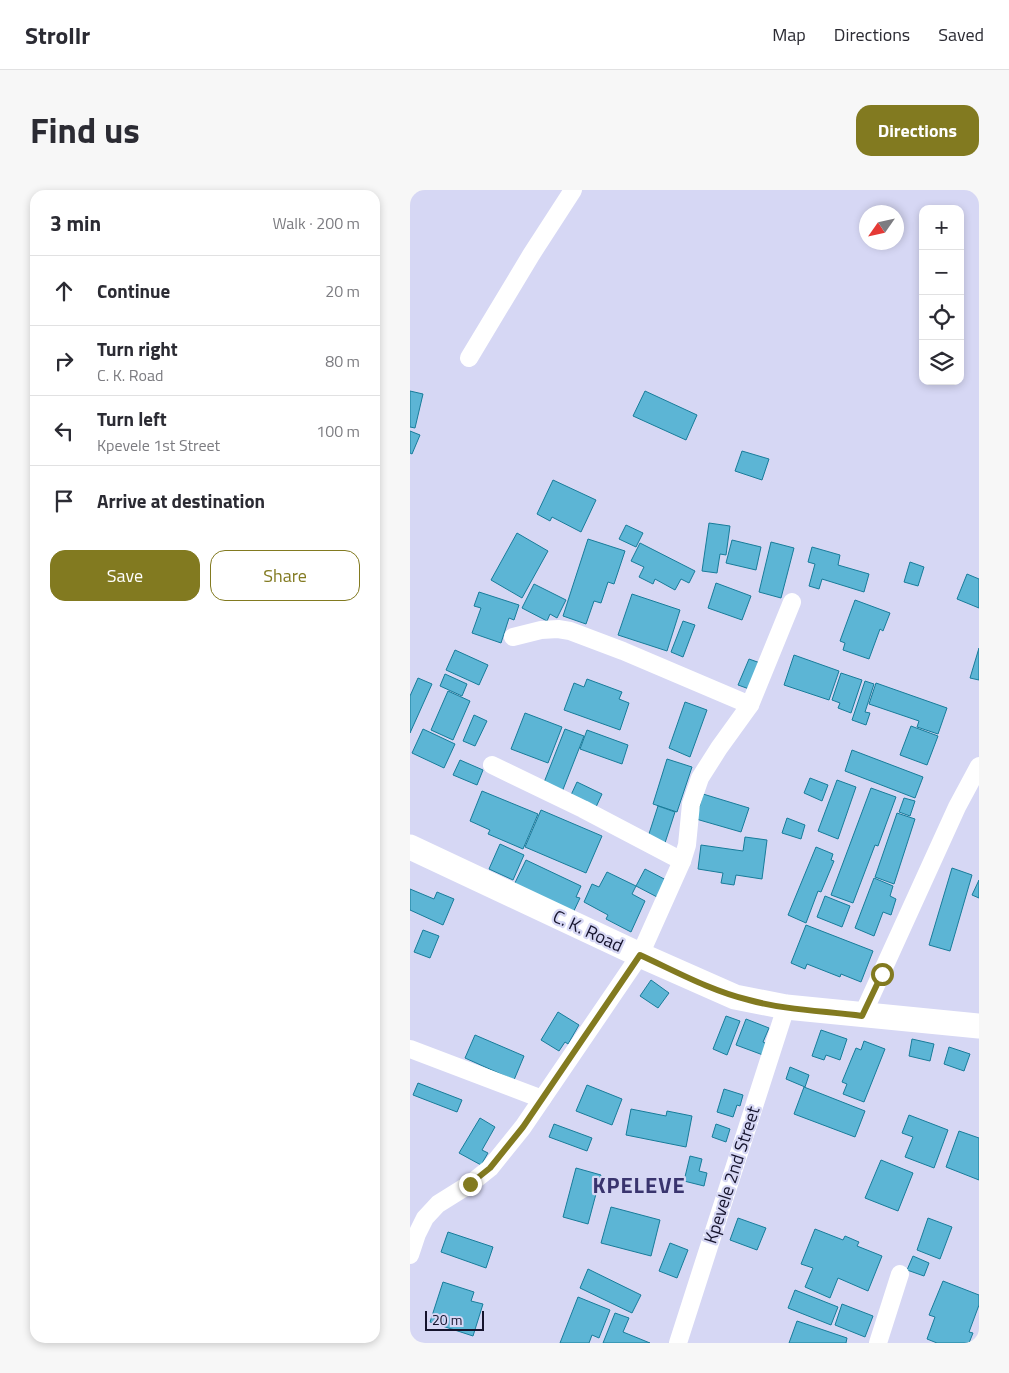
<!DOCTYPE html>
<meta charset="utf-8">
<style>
body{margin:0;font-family:"Titillium Web",sans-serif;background:#f7f7f7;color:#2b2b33}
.controls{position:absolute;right:15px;top:15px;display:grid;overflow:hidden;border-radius:10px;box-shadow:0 2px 8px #0003}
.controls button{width:45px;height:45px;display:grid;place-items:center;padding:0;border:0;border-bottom:1px solid #e1e1e2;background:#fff;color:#2b2b33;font:25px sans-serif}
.compass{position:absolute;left:449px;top:15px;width:45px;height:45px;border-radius:50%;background:#fff;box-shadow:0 2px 8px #0003;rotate:236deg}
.scale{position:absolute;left:15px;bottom:12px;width:59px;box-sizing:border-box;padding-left:5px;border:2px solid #15132c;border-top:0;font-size:14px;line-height:18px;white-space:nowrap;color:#15132c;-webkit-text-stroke:4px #d6d7f4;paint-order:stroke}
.stop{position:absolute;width:15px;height:15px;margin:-11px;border:4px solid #827a20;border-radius:50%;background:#fff}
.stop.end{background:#827a20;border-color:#fff;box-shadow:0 1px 5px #0008}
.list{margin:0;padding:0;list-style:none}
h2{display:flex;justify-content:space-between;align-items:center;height:65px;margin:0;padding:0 20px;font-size:21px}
h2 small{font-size:16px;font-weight:400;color:#7c7c81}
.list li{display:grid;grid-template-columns:32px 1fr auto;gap:15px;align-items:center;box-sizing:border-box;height:70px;padding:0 20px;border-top:1px solid #e1e1e2}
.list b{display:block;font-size:19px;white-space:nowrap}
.list p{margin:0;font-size:16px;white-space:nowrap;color:#7c7c81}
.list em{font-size:16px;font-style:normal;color:#7c7c81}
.actions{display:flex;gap:10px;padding:15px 20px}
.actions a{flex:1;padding:11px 0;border:1px solid #827a20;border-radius:15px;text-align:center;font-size:18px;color:#827a20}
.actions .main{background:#827a20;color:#fff}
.icon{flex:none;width:28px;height:28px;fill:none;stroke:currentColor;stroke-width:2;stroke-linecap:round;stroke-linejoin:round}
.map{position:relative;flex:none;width:569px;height:1153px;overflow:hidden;border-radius:15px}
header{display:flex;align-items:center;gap:30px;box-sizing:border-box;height:70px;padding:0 25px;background:#fff;border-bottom:1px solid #e1e1e2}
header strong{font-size:24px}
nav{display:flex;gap:28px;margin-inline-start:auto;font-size:18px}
.intro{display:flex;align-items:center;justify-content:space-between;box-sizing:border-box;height:120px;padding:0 30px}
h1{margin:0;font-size:35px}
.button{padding:12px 22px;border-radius:15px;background:#827a20;color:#fff;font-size:18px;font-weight:700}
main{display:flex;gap:30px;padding:0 30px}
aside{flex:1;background:#fff;border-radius:15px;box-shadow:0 2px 8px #0003}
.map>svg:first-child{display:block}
</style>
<header>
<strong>Strollr</strong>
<nav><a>Map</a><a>Directions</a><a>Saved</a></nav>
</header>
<div class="intro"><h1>Find us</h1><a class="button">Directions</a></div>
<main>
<aside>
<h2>3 min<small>Walk · 200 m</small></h2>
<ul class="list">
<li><svg class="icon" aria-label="ahead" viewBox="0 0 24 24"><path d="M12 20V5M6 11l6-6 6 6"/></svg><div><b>Continue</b></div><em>20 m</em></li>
<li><svg class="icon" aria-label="right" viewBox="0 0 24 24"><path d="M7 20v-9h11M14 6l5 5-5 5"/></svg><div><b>Turn right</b><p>C. K. Road</p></div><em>80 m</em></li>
<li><svg class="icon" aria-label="left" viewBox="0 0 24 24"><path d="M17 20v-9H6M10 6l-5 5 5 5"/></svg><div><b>Turn left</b><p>Kpevele 1st Street</p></div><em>100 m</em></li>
<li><svg class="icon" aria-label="arrive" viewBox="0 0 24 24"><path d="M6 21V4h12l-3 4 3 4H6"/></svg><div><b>Arrive at destination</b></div></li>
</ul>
<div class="actions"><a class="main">Save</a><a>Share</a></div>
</aside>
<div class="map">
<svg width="569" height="1153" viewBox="0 0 569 1153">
<rect width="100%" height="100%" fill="#d6d7f4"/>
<g fill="#5cb5d5" stroke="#187c9a">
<path d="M0 201 13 204 5 238 0 237Z"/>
<path d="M235 201 287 225 276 250 223 226Z"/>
<path d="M0 241 10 245 2 264 0 263Z"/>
<path d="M332 261 359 269 352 290 325 281Z"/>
<path d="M143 290 186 310 171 342 142 327 140 331 127 324Z"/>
<path d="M299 333 320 336 316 365 310 364 307 383 292 381Z"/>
<path d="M216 335 233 343 226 357 209 349Z"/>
<path d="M107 343 138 361 112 408 81 390Z"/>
<path d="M178 349 215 361 204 394 198 392 191 413 184 411 176 434 153 426Z"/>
<path d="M322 350 351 357 346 380 316 373Z"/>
<path d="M361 352 384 358 371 408 349 402Z"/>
<path d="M230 353 285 381 279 393 271 389 265 400 245 389 243 394 229 387 234 377 221 371Z"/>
<path d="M402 357 430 365 428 375 459 384 454 402 412 389 409 399 399 396 405 374 398 372Z"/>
<path d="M500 372 514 377 508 396 494 392Z"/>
<path d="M557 384 569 389V418L547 409Z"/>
<path d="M306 393 341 406 332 430 298 418Z"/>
<path d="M124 394 156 410 147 428 140 424 137 431 112 418Z"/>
<path d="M69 402 109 415 104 430 99 428 91 453 62 443 71 418 64 416Z"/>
<path d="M222 404 270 420 257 461 208 445Z"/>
<path d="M445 410 480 423 473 441 470 439 459 469 433 460 435 453 430 451Z"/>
<path d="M273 431 285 435 273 467 261 462Z"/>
<path d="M569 458V490L560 488Z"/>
<path d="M45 460 78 475 69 495 36 480Z"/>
<path d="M384 465 429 481 419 510 374 495Z"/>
<path d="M339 469 353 474 342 500 328 495Z"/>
<path d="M431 483 452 490 441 523 428 518 430 513 422 510Z"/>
<path d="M35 484 57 494 52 506 30 496Z"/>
<path d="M8 488 22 494 0 543V506Z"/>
<path d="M177 489 212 502 209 509 219 513 210 540 154 520 164 493 174 497Z"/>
<path d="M455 491 464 494 455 522 460 523 456 535 442 530Z"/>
<path d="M466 493 537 518 528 544 507 537 509 531 459 514Z"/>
<path d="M38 501 60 511 43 550 21 540Z"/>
<path d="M275 512 297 520 280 567 259 558Z"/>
<path d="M115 523 152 537 138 573 101 559Z"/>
<path d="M64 525 77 531 65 556 53 551Z"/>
<path d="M501 536 528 546 517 575 490 565Z"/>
<path d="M13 539 45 554 34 578 2 563Z"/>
<path d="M155 539 174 546 152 602 133 595Z"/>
<path d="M177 540 218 555 212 574 170 559Z"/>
<path d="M442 560 513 587 505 608 435 581Z"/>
<path d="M257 569 282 577 267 622 243 614Z"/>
<path d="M50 570 73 580 67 595 43 585Z"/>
<path d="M400 588 418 595 412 611 394 603Z"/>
<path d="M427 590 446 597 428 649 408 641Z"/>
<path d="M167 592 192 604 186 617 161 605Z"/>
<path d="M461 598 486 607 468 656 465 655 443 713 421 705Z"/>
<path d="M72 601 128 624 113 659 78 644 80 640 60 631Z"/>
<path d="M293 604 339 618 331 642 286 629Z"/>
<path d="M494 608 505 611 500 626 489 622Z"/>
<path d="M248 616 265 622 254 656 237 650Z"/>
<path d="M131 620 192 646 176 683 115 657Z"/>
<path d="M487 623 505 629 484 694 465 687Z"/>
<path d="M377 628 395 635 391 649 372 643Z"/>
<path d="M335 647 357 650 352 689 326 685 324 695 311 693 313 683 288 679 291 655 333 661Z"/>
<path d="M90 654 114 665 103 690 79 679Z"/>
<path d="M406 657 423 664 421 670 424 671 411 702 408 701 396 733 378 725Z"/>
<path d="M116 670 171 696 166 707 170 708 161 727 102 699Z"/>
<path d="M542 678 562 685 540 761 519 755Z"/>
<path d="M235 679 258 691 249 708 226 696Z"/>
<path d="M197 682 226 696 222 704 235 711 221 742 196 729 198 725 174 712 182 694 189 697Z"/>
<path d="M464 688 483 696 480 706 486 709 481 725 473 722 464 746 445 738Z"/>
<path d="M569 690V708L562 705Z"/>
<path d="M0 699 24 709 27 702 44 709 33 735 0 720Z"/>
<path d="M415 706 440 716 432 737 407 727Z"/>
<path d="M396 735 463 761 451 792 431 784 430 787 397 774 395 779 381 773Z"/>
<path d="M13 740 29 746 20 768 4 762Z"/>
<path d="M241 790 259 803 248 818 230 806Z"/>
<path d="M148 822 169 835 158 854 155 852 149 861 131 850Z"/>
<path d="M316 826 330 831 317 865 303 859Z"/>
<path d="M336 829 359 838 353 852 357 854 353 865 326 855Z"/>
<path d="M411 840 437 849 430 870 416 865 414 870 402 866Z"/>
<path d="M65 845 114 866 104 890 55 868Z"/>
<path d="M502 849 524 854 520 871 499 866Z"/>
<path d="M454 851 475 859 454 912 433 904 437 894 432 892 446 858 451 860Z"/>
<path d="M539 857 560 864 554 881 534 874Z"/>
<path d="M380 877 399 885 395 897 376 889Z"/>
<path d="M8 893 52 910 47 922 3 905Z"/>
<path d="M177 895 212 909 202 935 166 921Z"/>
<path d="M394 897 455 921 445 947 384 924Z"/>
<path d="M314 899 333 905 330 916 327 915 323 927 307 922Z"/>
<path d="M221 919 256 926 257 921 282 926 276 957 216 945Z"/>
<path d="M499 925 538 940 524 978 495 967 503 947 492 943Z"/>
<path d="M70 928 85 937 72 960 78 963 71 975 49 963Z"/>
<path d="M144 934 182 948 177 961 139 947Z"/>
<path d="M306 934 320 939 316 952 302 947Z"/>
<path d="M549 941 569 948V990L536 977Z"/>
<path d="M280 966 292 969 289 981 297 983 294 996 274 991Z"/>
<path d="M471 970 503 983 488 1021 455 1008Z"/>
<path d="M166 978 191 985 178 1034 153 1027Z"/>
<path d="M201 1017 250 1030 241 1066 191 1053Z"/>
<path d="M328 1028 356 1038 347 1060 320 1050Z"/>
<path d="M518 1028 542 1037 530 1069 507 1060Z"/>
<path d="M405 1039 433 1050 435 1046 449 1052 447 1056 472 1066 458 1101 428 1088 420 1108 395 1097 403 1078 391 1074Z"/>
<path d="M38 1042 83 1057 76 1078 31 1062Z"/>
<path d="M260 1053 278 1060 267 1088 249 1081Z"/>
<path d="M503 1066 519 1073 514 1086 497 1080Z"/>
<path d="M178 1079 231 1105 222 1123 170 1098Z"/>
<path d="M533 1091 569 1105V1115L559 1142 563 1143 559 1153H527L517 1149 525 1127 519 1125Z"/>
<path d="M33 1092 64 1102 61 1111 73 1114 63 1146 20 1132Z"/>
<path d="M385 1100 428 1117 421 1135 378 1118Z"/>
<path d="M168 1107 200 1120 189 1148 182 1145 179 1153H150Z"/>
<path d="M432 1114 463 1126 455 1147 425 1135Z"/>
<path d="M205 1123 219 1128 213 1142 240 1153H193Z"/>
<path d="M387 1131 437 1148 436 1153H379Z"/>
</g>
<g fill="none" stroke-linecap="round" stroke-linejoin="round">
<g stroke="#fff" stroke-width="18">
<path d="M59 168 121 65 163 0"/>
<path d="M103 447 131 440 148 439 160 441 213 461 340 515"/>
<path d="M82 575 173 619 272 671"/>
<path d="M452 826 547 617 569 576"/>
<path d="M0 859 132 909"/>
<path d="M0 1065 7 1044 15 1028 28 1014 60 994 80 978 113 937 230 765 272 671 277 655 281 614 290 588 309 558 340 515 382 412"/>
<path d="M268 1153 376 817"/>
<path d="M468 1153 490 1084"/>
</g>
<path stroke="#fff" stroke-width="25" d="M0 657 230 765 325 807 376 817 569 836"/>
</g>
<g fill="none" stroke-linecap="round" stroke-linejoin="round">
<path stroke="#827a20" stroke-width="6" d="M60 994 80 978 113 937 230 765C265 781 301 801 339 810 375 820 415 821 452 826L472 784"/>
</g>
<g text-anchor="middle" stroke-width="4.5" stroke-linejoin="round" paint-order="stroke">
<g font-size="18" fill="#15132c" stroke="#d6d7f4">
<text transform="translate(178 741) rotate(25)" y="6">C. K. Road</text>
<text transform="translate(322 985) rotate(-72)" y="6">Kpevele 2nd Street</text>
</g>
<g font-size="22" font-weight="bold" letter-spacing="1" fill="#39346e" stroke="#d6d7f4">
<text x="229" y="1003">KPELEVE</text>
</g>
</g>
</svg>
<div class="controls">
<button>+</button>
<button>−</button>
<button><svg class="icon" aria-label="locate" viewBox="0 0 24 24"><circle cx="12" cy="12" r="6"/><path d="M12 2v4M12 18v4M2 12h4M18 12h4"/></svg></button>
<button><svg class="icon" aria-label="layers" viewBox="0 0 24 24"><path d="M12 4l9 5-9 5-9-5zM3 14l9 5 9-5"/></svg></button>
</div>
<svg class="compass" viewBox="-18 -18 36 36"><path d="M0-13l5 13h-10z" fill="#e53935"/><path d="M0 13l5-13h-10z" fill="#7c7c81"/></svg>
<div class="scale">20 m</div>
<div class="stop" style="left:472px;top:784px"></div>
<div class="stop end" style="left:60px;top:994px"></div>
</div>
</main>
